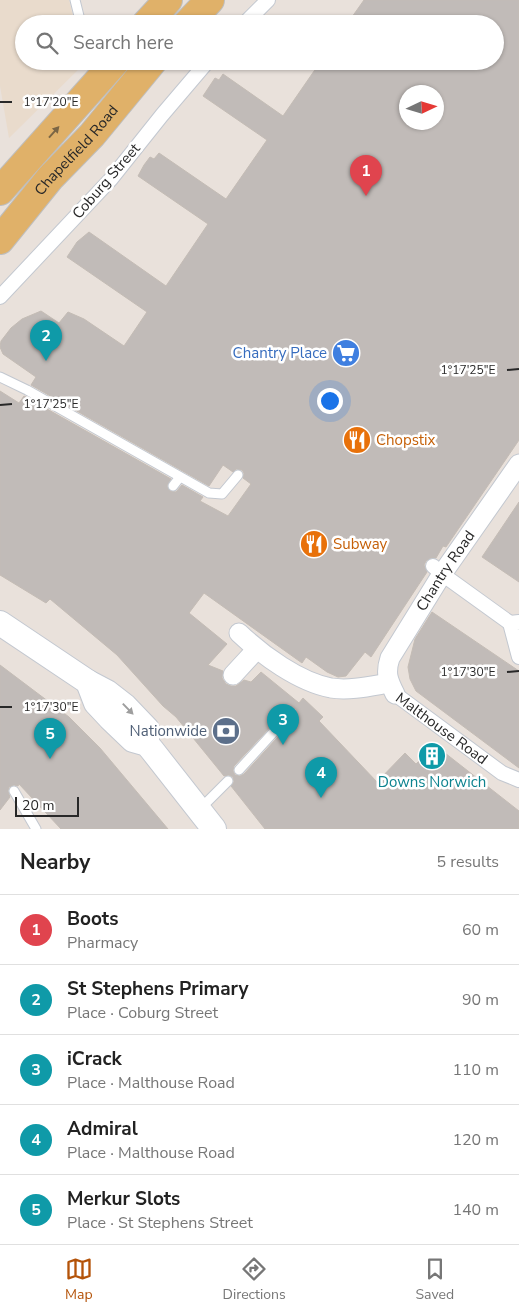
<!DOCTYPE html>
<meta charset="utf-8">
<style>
body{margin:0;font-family:"Nunito Sans",sans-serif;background:#f6f6f6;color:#222}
.compass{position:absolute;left:399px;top:85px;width:45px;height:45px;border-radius:50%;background:#fff;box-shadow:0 1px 4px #0004;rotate:86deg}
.scale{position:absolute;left:15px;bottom:12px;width:64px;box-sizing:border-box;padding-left:5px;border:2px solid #282828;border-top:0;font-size:14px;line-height:18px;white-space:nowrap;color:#282828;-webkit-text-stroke:4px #fff;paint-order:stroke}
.you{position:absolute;left:329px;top:400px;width:18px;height:18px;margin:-12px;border:4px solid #fff;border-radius:50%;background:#1a73e8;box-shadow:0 0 0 8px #1a73e833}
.badge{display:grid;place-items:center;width:32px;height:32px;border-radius:50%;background:#b45309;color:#fff;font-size:16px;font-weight:700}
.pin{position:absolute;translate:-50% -41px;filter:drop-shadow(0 1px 2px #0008)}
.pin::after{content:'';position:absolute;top:26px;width:18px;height:15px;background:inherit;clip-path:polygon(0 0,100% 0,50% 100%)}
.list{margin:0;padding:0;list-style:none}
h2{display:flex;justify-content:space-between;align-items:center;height:65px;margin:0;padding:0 20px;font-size:21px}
h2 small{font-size:16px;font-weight:400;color:#767676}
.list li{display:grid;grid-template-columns:32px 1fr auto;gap:15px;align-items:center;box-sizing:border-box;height:70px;padding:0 20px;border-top:1px solid #e0e0e0}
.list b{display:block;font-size:19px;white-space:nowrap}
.list p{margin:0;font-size:16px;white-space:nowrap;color:#767676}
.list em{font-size:16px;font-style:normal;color:#767676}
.icon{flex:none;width:28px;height:28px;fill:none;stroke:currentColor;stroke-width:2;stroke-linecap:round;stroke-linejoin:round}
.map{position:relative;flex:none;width:519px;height:829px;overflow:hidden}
.search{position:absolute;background:#fff;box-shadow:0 1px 4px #0004;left:15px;right:15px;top:15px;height:55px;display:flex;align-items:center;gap:12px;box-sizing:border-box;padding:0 18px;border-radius:28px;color:#767676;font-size:19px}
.sheet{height:415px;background:#fff}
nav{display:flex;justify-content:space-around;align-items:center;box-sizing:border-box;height:70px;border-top:1px solid #e0e0e0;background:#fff;font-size:14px;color:#767676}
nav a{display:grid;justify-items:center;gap:2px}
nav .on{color:#b45309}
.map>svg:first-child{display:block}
</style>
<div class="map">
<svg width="519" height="829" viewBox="0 0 519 829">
<rect width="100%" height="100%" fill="#e9e1db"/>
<path fill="#e9dbcc" d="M0 0H69L75 24H24V61H85V63L9 138 0 86Z"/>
<g fill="#c1bbb8" stroke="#c4bcb5" fill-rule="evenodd">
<path d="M364 0H519V440L446 547 443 546 436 558H431L426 561 424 565 427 572 371 657 365 652 346 676 338 677 327 672 306 657 302 663 204 593 189 613 227 644 208 665 223 671 222 678 226 684 231 686H236L244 680 251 682 261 672 299 703 303 698 323 717 319 721 377 782 405 753 416 764 432 748 441 757 445 753 519 811V829H265L231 786 234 782 233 777 229 775 224 776 176 717 163 706 117 655 50 599 46 603 0 575V391L19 403 24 396 171 479 167 486 170 491 176 492 182 485 203 497 200 501 228 516 251 484 243 478 244 473 242 470 236 469 233 472 223 465 209 486 31 385 36 377 3 354 0 347 1 341 11 328 22 319 41 311 59 323 68 312 84 319 124 346 147 312 67 257 77 242 89 232 166 286 208 224 138 176 144 165 150 157 154 159 159 153 226 199 267 140 203 96 215 78 219 80 223 74 283 116 321 61H495V24H347ZM406 92H436V122H406ZM289 707 296 709 297 714 296 717 244 774 240 776 235 775 233 771 234 766Z"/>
<path d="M519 502V582L482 557Z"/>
<path d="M432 612 519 671V768L416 691 410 679 408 667 415 639Z"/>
<path d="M0 665 69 717 100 748 168 829H61L19 784 18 786 14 785 9 787 8 791 10 797 0 810Z"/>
</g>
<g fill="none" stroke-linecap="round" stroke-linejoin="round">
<defs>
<g id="service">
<path d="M75 0 81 24"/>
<path d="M0 377 27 390 209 493 222 494 238 475"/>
<path d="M173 486 180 477"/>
<path d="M239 770 291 713"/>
<path d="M14 791 36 829"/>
<path d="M199 810 228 781"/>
</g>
<g id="pedestrian">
<path d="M244 24 268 0"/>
<path d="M0 297 111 179 162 115 208 61"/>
<path d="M433 566 442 574 510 623"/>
<path d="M519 622 510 623 519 657"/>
<path id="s1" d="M395 694 502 773 519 780"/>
</g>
<g id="minor">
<path d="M239 633C262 655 299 682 331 688 350 691 371 686 389 683"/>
<path d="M233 675 256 650"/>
<path id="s2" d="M395 694C388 680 385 673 390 658L442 574 519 464"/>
</g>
<g id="tertiary">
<path d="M0 623 88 682 107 692 125 706 147 729V744"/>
<path d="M88 682 96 703 110 718 133 740 147 744 152 750 214 829"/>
</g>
<g id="primary">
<path d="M146 24 168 0"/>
<path d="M187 24 210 0"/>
<path d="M0 191 116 61"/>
<path id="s3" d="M0 240 50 178 92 135 153 61"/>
</g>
</defs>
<use href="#service" stroke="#c3c8d0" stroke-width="11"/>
<use href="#pedestrian" stroke="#c3c8d0" stroke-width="16"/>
<use href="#minor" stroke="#c3c8d0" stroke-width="21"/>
<use href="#tertiary" stroke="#c3c8d0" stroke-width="26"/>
<use href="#primary" stroke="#bebebe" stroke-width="30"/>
<use href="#service" stroke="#fff" stroke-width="9"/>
<use href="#pedestrian" stroke="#fff" stroke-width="14"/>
<use href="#minor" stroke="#fff" stroke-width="19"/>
<use href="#tertiary" stroke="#fff" stroke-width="24"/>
<use href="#primary" stroke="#e0b169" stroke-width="28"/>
</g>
<defs><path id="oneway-solid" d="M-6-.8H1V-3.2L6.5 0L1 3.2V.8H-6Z" transform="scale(1.25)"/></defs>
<use fill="#7b6645" href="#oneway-solid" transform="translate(54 132) rotate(-48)"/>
<use fill="#9e9e9e" href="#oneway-solid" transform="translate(128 709) rotate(46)"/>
<path fill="none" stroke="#282828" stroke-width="2" d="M0 102H12M507 370 519 369M0 405 12 404M507 672 519 671M0 707H12"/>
<defs>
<symbol id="supermarket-disc" viewBox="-11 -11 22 22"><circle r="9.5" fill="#3f7fe0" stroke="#fff"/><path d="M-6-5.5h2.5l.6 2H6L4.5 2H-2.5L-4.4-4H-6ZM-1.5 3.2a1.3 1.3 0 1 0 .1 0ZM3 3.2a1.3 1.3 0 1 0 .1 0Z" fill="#fff"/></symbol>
<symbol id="restaurant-disc" viewBox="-11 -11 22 22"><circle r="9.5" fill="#e8710a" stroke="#fff"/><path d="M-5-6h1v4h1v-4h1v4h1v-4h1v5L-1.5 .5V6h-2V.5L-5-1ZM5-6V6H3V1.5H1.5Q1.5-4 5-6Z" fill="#fff"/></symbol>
<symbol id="bank-disc" viewBox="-11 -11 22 22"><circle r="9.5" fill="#5c6f8a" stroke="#fff"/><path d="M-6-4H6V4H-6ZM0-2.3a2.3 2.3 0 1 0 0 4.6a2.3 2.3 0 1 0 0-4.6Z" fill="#fff"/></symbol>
<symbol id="building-disc" viewBox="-11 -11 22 22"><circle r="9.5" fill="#0f9aa8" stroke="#fff"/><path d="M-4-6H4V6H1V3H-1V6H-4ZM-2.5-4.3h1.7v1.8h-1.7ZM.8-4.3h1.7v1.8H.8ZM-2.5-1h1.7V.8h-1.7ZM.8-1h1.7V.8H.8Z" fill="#fff"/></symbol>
</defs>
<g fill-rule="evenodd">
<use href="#supermarket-disc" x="330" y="337" width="32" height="32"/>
<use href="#restaurant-disc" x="341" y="424" width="32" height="32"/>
<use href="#restaurant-disc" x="298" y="528" width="32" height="32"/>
<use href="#bank-disc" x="210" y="715" width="32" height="32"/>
<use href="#building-disc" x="416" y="740" width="32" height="32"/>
</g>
<g text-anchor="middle" stroke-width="5" stroke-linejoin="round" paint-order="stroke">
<g font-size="15" fill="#282828" stroke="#fff">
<text dy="5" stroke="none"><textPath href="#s3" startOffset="118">Chapelfield Road</textPath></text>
<text transform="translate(106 181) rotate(-49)" y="5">Coburg Street</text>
<text dy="5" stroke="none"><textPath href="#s2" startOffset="141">Chantry Road</textPath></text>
<text dy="5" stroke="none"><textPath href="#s1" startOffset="58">Malthouse Road</textPath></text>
</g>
<g font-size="15" fill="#366cbe" stroke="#fff" text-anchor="end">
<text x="327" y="358">Chantry Place</text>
</g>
<g font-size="15" fill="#c56008" stroke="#fff" text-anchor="start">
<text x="376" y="445">Chopstix</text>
<text x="333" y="549">Subway</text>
</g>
<g font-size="15" fill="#4e5e75" stroke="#fff" text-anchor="end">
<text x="207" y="736">Nationwide</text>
</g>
<g font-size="15" fill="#0d838f" stroke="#fff">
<text x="432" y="787">Downs Norwich</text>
</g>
</g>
<g font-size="12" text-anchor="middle" fill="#282828" stroke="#fff" stroke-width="5" stroke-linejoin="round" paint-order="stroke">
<text x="51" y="106">1°17'20"E</text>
<text x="468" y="374">1°17'25"E</text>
<text x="51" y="408">1°17'25"E</text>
<text x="468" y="676">1°17'30"E</text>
<text x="51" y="711">1°17'30"E</text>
</g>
</svg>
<svg class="compass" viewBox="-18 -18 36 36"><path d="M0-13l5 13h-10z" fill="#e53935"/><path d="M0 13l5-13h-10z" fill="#767676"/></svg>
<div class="scale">20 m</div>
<div class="you"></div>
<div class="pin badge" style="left:366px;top:196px;background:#e0444e">1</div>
<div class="pin badge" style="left:46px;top:361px;background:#0f9aa8">2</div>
<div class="pin badge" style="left:283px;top:745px;background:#0f9aa8">3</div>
<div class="pin badge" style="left:321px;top:798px;background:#0f9aa8">4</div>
<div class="pin badge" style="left:50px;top:759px;background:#0f9aa8">5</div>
<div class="search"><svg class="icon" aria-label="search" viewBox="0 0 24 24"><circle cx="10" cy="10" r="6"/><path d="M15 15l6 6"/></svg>Search here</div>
</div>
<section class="sheet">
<h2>Nearby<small>5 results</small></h2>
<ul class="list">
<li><span class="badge" style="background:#e0444e">1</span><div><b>Boots</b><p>Pharmacy</p></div><em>60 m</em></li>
<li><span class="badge" style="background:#0f9aa8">2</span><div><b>St Stephens Primary</b><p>Place · Coburg Street</p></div><em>90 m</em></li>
<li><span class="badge" style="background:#0f9aa8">3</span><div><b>iCrack</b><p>Place · Malthouse Road</p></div><em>110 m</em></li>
<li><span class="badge" style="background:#0f9aa8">4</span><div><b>Admiral</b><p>Place · Malthouse Road</p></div><em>120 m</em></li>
<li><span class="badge" style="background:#0f9aa8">5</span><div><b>Merkur Slots</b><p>Place · St Stephens Street</p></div><em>140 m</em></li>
</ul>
</section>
<nav>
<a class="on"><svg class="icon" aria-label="map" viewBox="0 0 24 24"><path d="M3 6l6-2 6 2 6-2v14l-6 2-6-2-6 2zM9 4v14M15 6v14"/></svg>Map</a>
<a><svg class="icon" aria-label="directions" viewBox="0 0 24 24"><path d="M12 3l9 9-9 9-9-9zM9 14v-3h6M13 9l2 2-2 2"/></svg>Directions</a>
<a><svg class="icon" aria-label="saved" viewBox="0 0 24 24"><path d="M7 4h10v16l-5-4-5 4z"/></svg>Saved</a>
</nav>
